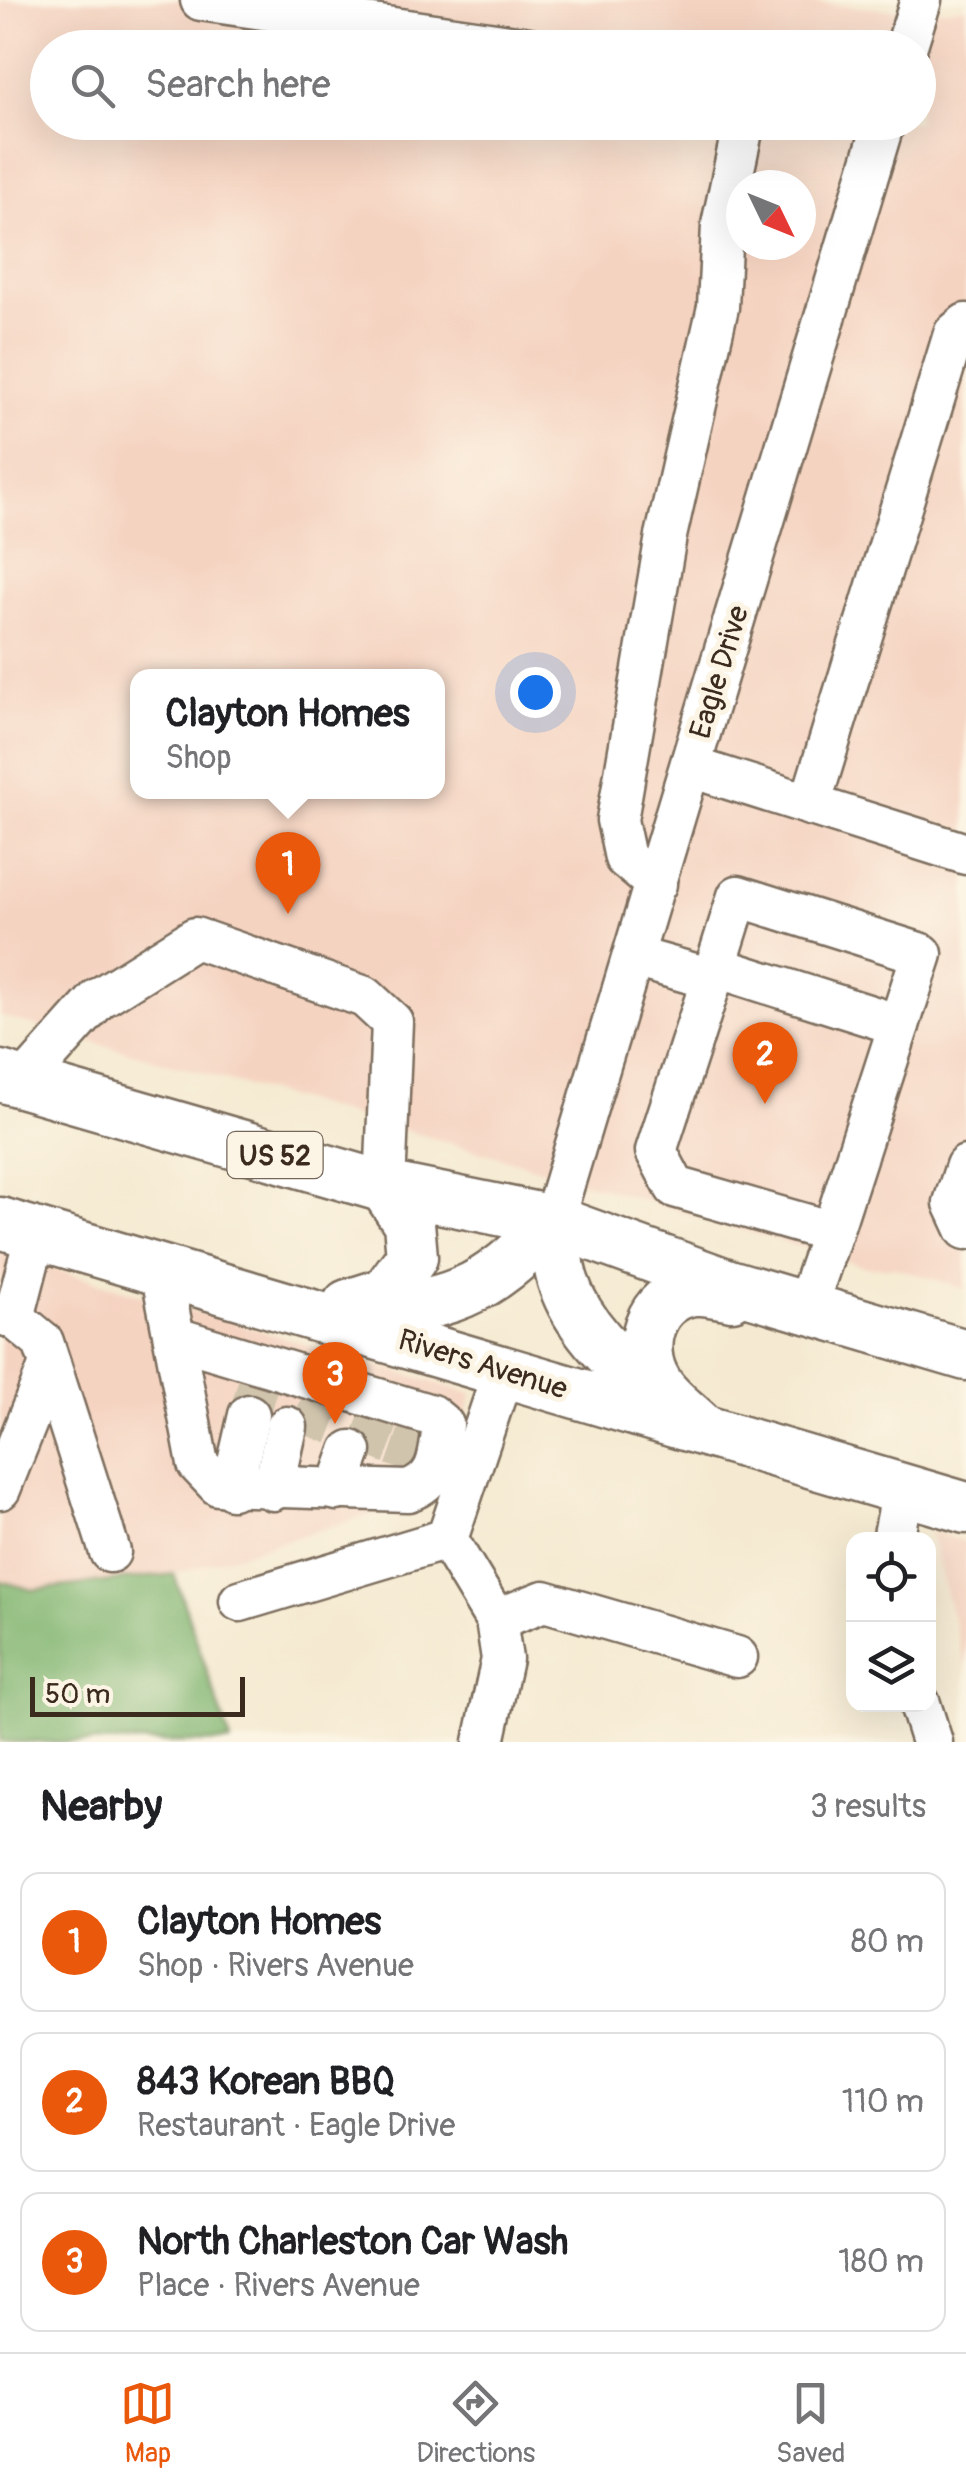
<!DOCTYPE html>
<meta charset="utf-8">
<style>
body{margin:0;font-family:Pangolin,sans-serif;background:#f2f2f2;color:#202124}
.controls{position:absolute;right:30px;bottom:30px;display:grid;overflow:hidden;border-radius:20px;box-shadow:0 10px 40px #0002}
.controls button{width:90px;height:90px;display:grid;place-items:center;padding:0;border:0;border-bottom:2px solid #e0e0e0;background:#fff;color:#202124;font:50px sans-serif}
.compass{position:absolute;left:726px;top:170px;width:90px;height:90px;border-radius:50%;background:#fff;box-shadow:0 10px 40px #0002;rotate:133deg}
.scale{position:absolute;left:30px;bottom:25px;width:215px;box-sizing:border-box;padding-left:10px;border:5px solid #3b2a1e;border-top:0;font-size:28px;line-height:35px;white-space:nowrap;color:#3b2a1e;-webkit-text-stroke:8px #fcf5e5;paint-order:stroke}
.you{position:absolute;left:535px;top:692px;width:35px;height:35px;margin:-25px;border:8px solid #fff;border-radius:50%;background:#1a73e8;box-shadow:0 0 0 15px #1a73e833}
.badge{display:grid;place-items:center;width:65px;height:65px;border-radius:50%;background:#ea580c;color:#fff;font-size:32px;font-weight:700}
.pin{position:absolute;translate:-50% -82px;filter:drop-shadow(0 2px 5px #0008)}
.pin::after{content:'';position:absolute;top:52px;width:35px;height:30px;background:inherit;clip-path:polygon(0 0,100% 0,50% 100%)}
.popup{position:absolute;left:130px;top:669px;width:315px;height:130px;box-sizing:border-box;display:grid;place-content:center;border-radius:20px;background:#fff;filter:drop-shadow(0 2px 8px #0005);font-size:32px;white-space:nowrap;color:#757577}
.popup b{font-size:38px;color:#202124}
.popup::after{content:'';position:absolute;left:50%;top:100%;margin-left:-20px;border:20px solid transparent;border-top-color:#fff}
.list{margin:0;padding:0;list-style:none}
h2{display:flex;justify-content:space-between;align-items:center;height:130px;margin:0;padding:0 40px;font-size:42px}
h2 small{font-size:32px;font-weight:400;color:#757577}
.list li{display:grid;grid-template-columns:65px 1fr auto;gap:30px;align-items:center;box-sizing:border-box;height:140px;margin:0 20px 20px;padding:0 20px;border:2px solid #e0e0e0;border-radius:20px}
.list b{display:block;font-size:38px;white-space:nowrap}
.list p{margin:0;font-size:32px;white-space:nowrap;color:#757577}
.list em{font-size:32px;font-style:normal;color:#757577}
.icon{flex:none;width:55px;height:55px;fill:none;stroke:currentColor;stroke-width:2;stroke-linecap:round;stroke-linejoin:round}
.map{position:relative;flex:none;width:966px;height:1742px;overflow:hidden}
.search{position:absolute;background:#fff;box-shadow:0 10px 40px #0002;left:30px;right:30px;top:30px;height:110px;display:flex;align-items:center;gap:25px;box-sizing:border-box;padding:0 35px;border-radius:55px;color:#757577;font-size:38px}
.sheet{height:610px;background:#fff}
nav{display:flex;justify-content:space-around;align-items:center;box-sizing:border-box;height:140px;border-top:2px solid #e0e0e0;background:#fff;font-size:28px;color:#757577}
nav a{display:grid;justify-items:center;gap:5px}
nav .on{color:#ea580c}
.map>svg:first-child{display:block}
</style>
<div class="map">
<svg width="966" height="1742" viewBox="0 0 966 1742">
<rect width="100%" height="100%" fill="#fcf5e5"/>
<filter id="ink" filterUnits="userSpaceOnUse"><feTurbulence type="fractalNoise" baseFrequency=".01" numOctaves="2"/><feDisplacementMap in="SourceGraphic" scale="20" xChannelSelector="R" yChannelSelector="G"/><feConvolveMatrix kernelMatrix="1 2 1 2 8 2 1 2 1" color-interpolation-filters="sRGB"/></filter>
<filter id="wash" filterUnits="userSpaceOnUse"><feTurbulence type="fractalNoise" baseFrequency=".0048" numOctaves="4" result="noise"/><feDisplacementMap in="SourceGraphic" scale="40" xChannelSelector="R" yChannelSelector="G"/><feGaussianBlur stdDeviation="2.25" result="paint"/><feColorMatrix in="noise" values="0 0 0 0 0 0 0 0 0 0 0 0 0 0 0 0 0 1.4 0 .05"/><feComposite in="paint" operator="in"/></filter>
<g filter="url(#wash)">
<rect width="100%" height="100%" fill="#f5ead1"/>
<g fill="#f5d3c1" fill-rule="evenodd">
<path d="M0 0H777L917 12 966 7V1289L894 1267H867L510 1160 0 1016ZM48 48H918V122H48ZM741 185H801V245H741ZM138 676H438V792H138Z"/>
<path d="M0 1253 472 1394 445 1492 174 1574 33 1590 0 1581Z"/>
<path d="M929 1530 966 1542V1669Z"/>
</g>
<path fill="#81b671" stroke="#5e7048" stroke-width="2.5" d="M174 1574 231 1742H0V1581L33 1590Z"/>
</g>
<g filter="url(#ink)">
<g fill="none" stroke-linecap="round" stroke-linejoin="round">
<g stroke="#d0c4ad" stroke-width="40" stroke-dasharray="40 20" stroke-linecap="butt">
<path d="M249 1415 260 1377"/>
<path d="M308 1436 322 1400"/>
<path d="M365 1456 379 1419"/>
<path d="M405 1471 418 1433"/>
</g>
<defs>
<g id="minor">
<path d="M201 0 529 48"/>
<path d="M906 48 921 0"/>
<path d="M691 767 966 854"/>
<path d="M810 805 954 334 966 324"/>
<path d="M656 884 625 858 617 820 666 536 718 307 722 225 744 122"/>
<path d="M634 957 712 979 656 1151 675 1187 832 1232 806 1308"/>
<path d="M716 967 899 1025"/>
<path d="M712 979 738 896 922 954 832 1232"/>
<path d="M23 1083 98 999 195 938 365 997 392 1022 385 1187"/>
<path d="M966 1166 954 1203 966 1229"/>
<path d="M553 1221 884 122"/>
<path d="M161 1270 198 1464 218 1485 408 1491C440 1480 439 1454 443 1425L431 1415 176 1338"/>
<path d="M0 1314 14 1318 36 1233"/>
<path d="M14 1318 43 1342 110 1552"/>
<path d="M0 1489 50 1364"/>
<path d="M232 1489 249 1415"/>
<path d="M273 1490 287 1427"/>
<path d="M337 1490 351 1451"/>
<path d="M447 1539 504 1370"/>
<path d="M893 1540 903 1489"/>
<path d="M240 1601 447 1539 496 1620 502 1659 484 1742"/>
<path d="M496 1620 544 1601 737 1657"/>
<path d="M920 1704 932 1742"/>
</g>
<g id="major">
<path d="M0 1076 385 1187 553 1221 729 1285 966 1355"/>
<path d="M553 1221C556 1241 557 1265 564 1284 579 1329 624 1370 661 1398"/>
<path d="M0 1223 966 1508"/>
<path d="M348 1305 386 1293 412 1257 409 1223 385 1187"/>
<path d="M349 1312C447 1307 485 1295 553 1221"/>
<path d="M700 1427C686 1413 665 1399 656 1382 635 1347 649 1297 693 1290 705 1289 720 1293 732 1295"/>
</g>
</defs>
<use href="#minor" stroke="#7c6d5d" stroke-width="45"/>
<use href="#major" stroke="#7c6d5d" stroke-width="55"/>
<use href="#minor" stroke="#fff" stroke-width="40"/>
<use href="#major" stroke="#fff" stroke-width="50"/>
</g>
</g>
<g text-anchor="middle" stroke-width="10" stroke-linejoin="round" paint-order="stroke">
<rect fill="#fcf5e5" stroke="#75675a" stroke-width="2.5" x="227.5" y="1132" width="95" height="46" rx="8"/>
<g font-size="28" font-weight="bold" fill="#3b2a1e">
<text x="275" y="1165">US 52</text>
</g>
<g font-size="30" fill="#3b2a1e" stroke="#fcf5e5">
<text transform="translate(719 672) rotate(-73)" y="10">Eagle Drive</text>
<text transform="translate(483 1364) rotate(17)" y="10">Rivers Avenue</text>
</g>
</g>
</svg>
<div class="controls">
<button><svg class="icon" aria-label="locate" viewBox="0 0 24 24"><circle cx="12" cy="12" r="6"/><path d="M12 2v4M12 18v4M2 12h4M18 12h4"/></svg></button>
<button><svg class="icon" aria-label="layers" viewBox="0 0 24 24"><path d="M12 4l9 5-9 5-9-5zM3 14l9 5 9-5"/></svg></button>
</div>
<svg class="compass" viewBox="-18 -18 36 36"><path d="M0-13l5 13h-10z" fill="#e53935"/><path d="M0 13l5-13h-10z" fill="#757577"/></svg>
<div class="scale">50 m</div>
<div class="you"></div>
<div class="pin badge" style="left:288px;top:914px">1</div>
<div class="popup"><b>Clayton Homes</b>Shop</div>
<div class="pin badge" style="left:765px;top:1104px">2</div>
<div class="pin badge" style="left:335px;top:1424px">3</div>
<div class="search"><svg class="icon" aria-label="search" viewBox="0 0 24 24"><circle cx="10" cy="10" r="6"/><path d="M15 15l6 6"/></svg>Search here</div>
</div>
<section class="sheet">
<h2>Nearby<small>3 results</small></h2>
<ul class="list">
<li><span class="badge">1</span><div><b>Clayton Homes</b><p>Shop · Rivers Avenue</p></div><em>80 m</em></li>
<li><span class="badge">2</span><div><b>843 Korean BBQ</b><p>Restaurant · Eagle Drive</p></div><em>110 m</em></li>
<li><span class="badge">3</span><div><b>North Charleston Car Wash</b><p>Place · Rivers Avenue</p></div><em>180 m</em></li>
</ul>
</section>
<nav>
<a class="on"><svg class="icon" aria-label="map" viewBox="0 0 24 24"><path d="M3 6l6-2 6 2 6-2v14l-6 2-6-2-6 2zM9 4v14M15 6v14"/></svg>Map</a>
<a><svg class="icon" aria-label="directions" viewBox="0 0 24 24"><path d="M12 3l9 9-9 9-9-9zM9 14v-3h6M13 9l2 2-2 2"/></svg>Directions</a>
<a><svg class="icon" aria-label="saved" viewBox="0 0 24 24"><path d="M7 4h10v16l-5-4-5 4z"/></svg>Saved</a>
</nav>
